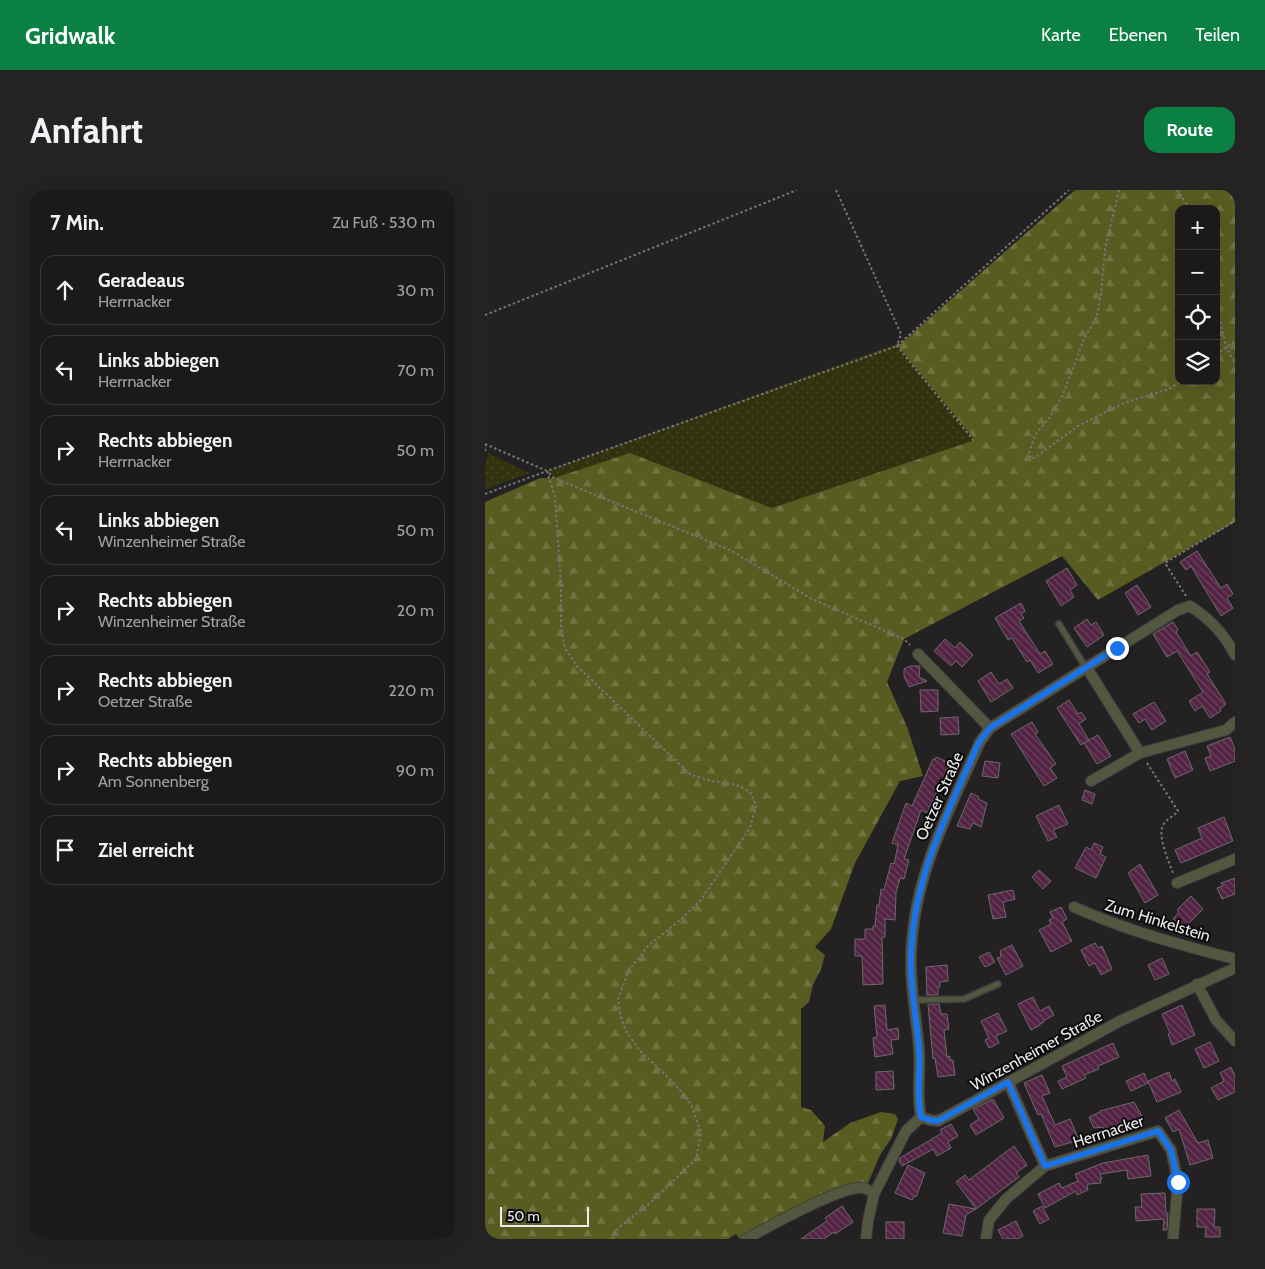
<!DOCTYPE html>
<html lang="de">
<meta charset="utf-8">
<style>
body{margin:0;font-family:Cabin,sans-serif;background:#242223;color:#f1f3f6}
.controls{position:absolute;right:15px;top:15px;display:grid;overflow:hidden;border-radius:10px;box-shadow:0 5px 20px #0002}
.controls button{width:45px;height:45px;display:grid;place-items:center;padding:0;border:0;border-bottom:1px solid #393839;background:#1b191a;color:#f1f3f6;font:25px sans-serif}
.scale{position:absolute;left:15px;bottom:12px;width:89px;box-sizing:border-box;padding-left:5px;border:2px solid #edebec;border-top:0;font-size:14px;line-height:18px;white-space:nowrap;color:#edebec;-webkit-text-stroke:4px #0c0b0c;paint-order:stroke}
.stop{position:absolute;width:15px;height:15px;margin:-11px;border:4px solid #1a73e8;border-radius:50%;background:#fff}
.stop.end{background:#1a73e8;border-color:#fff;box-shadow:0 1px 5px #0008}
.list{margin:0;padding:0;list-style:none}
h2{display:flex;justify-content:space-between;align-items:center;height:65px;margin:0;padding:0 20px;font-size:21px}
h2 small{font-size:16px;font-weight:400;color:#a0a0a2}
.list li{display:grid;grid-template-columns:32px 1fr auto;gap:15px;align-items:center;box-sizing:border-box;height:70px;margin:0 10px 10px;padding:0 10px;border:1px solid #393839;border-radius:15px}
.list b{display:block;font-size:19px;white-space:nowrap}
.list p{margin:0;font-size:16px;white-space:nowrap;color:#a0a0a2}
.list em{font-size:16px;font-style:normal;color:#a0a0a2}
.icon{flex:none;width:28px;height:28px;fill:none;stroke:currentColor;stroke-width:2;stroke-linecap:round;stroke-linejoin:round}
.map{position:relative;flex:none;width:750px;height:1049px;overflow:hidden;border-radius:15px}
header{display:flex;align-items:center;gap:30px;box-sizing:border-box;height:70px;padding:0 25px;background:#0b8043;color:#fff}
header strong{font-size:24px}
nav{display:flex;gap:28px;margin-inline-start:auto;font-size:18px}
.intro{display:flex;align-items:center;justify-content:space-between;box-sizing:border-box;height:120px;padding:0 30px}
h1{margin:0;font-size:35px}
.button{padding:12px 22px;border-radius:15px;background:#0b8043;color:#fff;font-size:18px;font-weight:700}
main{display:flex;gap:30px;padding:0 30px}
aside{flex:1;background:#1b191a;border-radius:15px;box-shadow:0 5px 20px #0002}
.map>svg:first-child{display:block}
</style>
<header>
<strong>Gridwalk</strong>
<nav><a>Karte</a><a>Ebenen</a><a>Teilen</a></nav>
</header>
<div class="intro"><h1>Anfahrt</h1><a class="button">Route</a></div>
<main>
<aside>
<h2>7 Min.<small>Zu Fuß · 530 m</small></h2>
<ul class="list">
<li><svg class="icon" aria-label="ahead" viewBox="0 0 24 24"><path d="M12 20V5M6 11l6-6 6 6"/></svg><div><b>Geradeaus</b><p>Herrnacker</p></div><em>30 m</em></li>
<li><svg class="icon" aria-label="left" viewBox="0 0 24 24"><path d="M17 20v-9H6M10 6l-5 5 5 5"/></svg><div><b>Links abbiegen</b><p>Herrnacker</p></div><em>70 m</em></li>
<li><svg class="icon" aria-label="right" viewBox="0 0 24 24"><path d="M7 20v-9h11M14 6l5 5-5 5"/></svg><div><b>Rechts abbiegen</b><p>Herrnacker</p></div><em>50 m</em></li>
<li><svg class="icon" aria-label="left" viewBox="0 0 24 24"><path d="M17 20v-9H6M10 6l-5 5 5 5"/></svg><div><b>Links abbiegen</b><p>Winzenheimer Straße</p></div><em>50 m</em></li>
<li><svg class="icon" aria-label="right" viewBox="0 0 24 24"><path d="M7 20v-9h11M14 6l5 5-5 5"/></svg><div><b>Rechts abbiegen</b><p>Winzenheimer Straße</p></div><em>20 m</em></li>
<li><svg class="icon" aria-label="right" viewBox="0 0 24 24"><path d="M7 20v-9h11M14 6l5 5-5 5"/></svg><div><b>Rechts abbiegen</b><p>Oetzer Straße</p></div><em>220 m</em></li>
<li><svg class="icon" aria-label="right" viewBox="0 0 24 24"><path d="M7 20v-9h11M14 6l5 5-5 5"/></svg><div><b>Rechts abbiegen</b><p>Am Sonnenberg</p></div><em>90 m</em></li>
<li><svg class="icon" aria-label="arrive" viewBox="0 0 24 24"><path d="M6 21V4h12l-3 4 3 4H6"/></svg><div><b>Ziel erreicht</b></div></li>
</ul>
</aside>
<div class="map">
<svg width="750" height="1049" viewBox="0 0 750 1049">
<defs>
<pattern id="grass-dots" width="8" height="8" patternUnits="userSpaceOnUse" patternTransform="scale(1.25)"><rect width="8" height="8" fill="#30330d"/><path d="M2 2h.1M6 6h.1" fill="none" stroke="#444725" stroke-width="1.8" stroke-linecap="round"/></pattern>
<pattern id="forest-firs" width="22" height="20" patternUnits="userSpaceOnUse" patternTransform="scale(1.25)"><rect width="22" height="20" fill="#575d20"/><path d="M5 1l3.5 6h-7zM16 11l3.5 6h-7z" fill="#6f7441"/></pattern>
<pattern id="building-back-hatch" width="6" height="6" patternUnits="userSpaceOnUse" patternTransform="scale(1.25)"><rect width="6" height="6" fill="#522343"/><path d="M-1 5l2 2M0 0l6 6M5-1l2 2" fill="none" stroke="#6b435e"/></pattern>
</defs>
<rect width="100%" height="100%" fill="#242123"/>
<g fill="url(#grass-dots)">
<path d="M413 153V156L490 250 287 318 145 263 69 288 62 281Z"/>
<path d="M3 263 44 283 0 300V279Z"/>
</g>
<path fill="url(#forest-firs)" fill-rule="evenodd" d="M590 0H750V332L613 410 577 366 419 449 402 492 422 537 438 586 415 591 370 673 346 739 330 757 340 765 336 779 328 795 324 812 316 819V917L326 920 340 936 338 952 365 933 396 922 410 924 413 929 406 949 395 965 383 993 259 1049H255L251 1044 243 1049H0V312L55 288H69L145 263 287 318 490 250 413 156ZM694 19H731V191H694Z"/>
<g fill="url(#building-back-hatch)" stroke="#6d6a6c">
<path d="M712 361 736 398 742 394 748 404 742 408 748 418 736 426 706 376 701 380 695 372Z"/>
<path d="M582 378 592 395 585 400 589 407 576 416 561 391Z"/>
<path d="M652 395 666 417 653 425 640 403Z"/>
<path d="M536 413 540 421 536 424 539 428 534 431 555 464 560 461 568 474 553 483 545 470 542 472 527 448 523 450 510 428Z"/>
<path d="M602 429 606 435 611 432 619 445 602 457 589 438Z"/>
<path d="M688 432 693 440 691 442 706 466 712 462 725 482 722 484 741 514 735 519 736 521 725 528 717 516 710 521 704 511 718 502 692 461 682 467 668 444Z"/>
<path d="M460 449 470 458 475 452 488 465 477 477 471 471 466 476 449 461Z"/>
<path d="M425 476H435L434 487 442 491 424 497 419 486V479Z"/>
<path d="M506 482 514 494 522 489 528 498 506 512 493 491Z"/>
<path d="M435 500H453V521L436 522Z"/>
<path d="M584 510 593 524 596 522 601 529 594 534 604 550 596 555 572 518Z"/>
<path d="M669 512 681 531 667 540 660 529 654 533 648 524Z"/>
<path d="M473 527 474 544 456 545 455 528Z"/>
<path d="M547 532 553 542 550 544 571 574 565 578 572 588 559 596 526 544Z"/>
<path d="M613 545 626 566 612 574 599 553Z"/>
<path d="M745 547 750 559V571L725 581 720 568 726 566 722 556Z"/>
<path d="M700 561 708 580 690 588 682 569Z"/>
<path d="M451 567 465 573 442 623 436 620 419 669 424 670 419 689 415 688 411 703 410 730 400 729V747H397L398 794 378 795 377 766H370V749H380V739H388V736H390L392 715H394L396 699 399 700 406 673 409 674 413 655 407 653 421 613 427 616 448 569 450 570Z"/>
<path d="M500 571 515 573 513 588 497 586Z"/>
<path d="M600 600 610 604 607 614 597 610Z"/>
<path d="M486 603 494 607 493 609 502 613 496 637 488 633 485 639 472 636Z"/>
<path d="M574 615 583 634 568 640 572 647 563 651 551 626Z"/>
<path d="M739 627 748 651 696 673 690 660 717 648 713 638Z"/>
<path d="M609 653 618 657 615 664 621 667 611 688 590 678 601 657 606 660Z"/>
<path d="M655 674 673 705 660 713 643 683Z"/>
<path d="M554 680 566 691 558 699 547 687Z"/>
<path d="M750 688V704L737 709 732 698 738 696 736 693Z"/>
<path d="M528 700 530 709 518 712 521 727 508 729 503 705Z"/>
<path d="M706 706 718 719 700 737 688 729 694 722 692 720Z"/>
<path d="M576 717 582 729 577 732 587 751 566 762 554 740 566 734 564 730 568 728 565 722Z"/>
<path d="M610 753 613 758 617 756 627 779 616 785 610 773 604 776 596 760Z"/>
<path d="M527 755 538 776 521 785 512 768 516 767 515 761Z"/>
<path d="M504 762 510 772 500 777 494 767Z"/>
<path d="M677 768 684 784 670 790 663 775Z"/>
<path d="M462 775 463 791 455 792V797H453V805H442L441 777Z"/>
<path d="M548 807 555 821 564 816 569 825 558 831 559 832 555 834V835L546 840 533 814Z"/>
<path d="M443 814H454L456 824H462L464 839 459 840 462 867 465 866V870H468L470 885 453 887 450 868 448 869Z"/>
<path d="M400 815 402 840 413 838 414 849 406 850 408 864 390 867 388 848 392 847 389 816Z"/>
<path d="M697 815 710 845 687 855 683 844 685 843 677 824Z"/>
<path d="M513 823 522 841 511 846 514 853 504 858 500 850 504 848 496 831Z"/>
<path d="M725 852 734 871 719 878 710 859Z"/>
<path d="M628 853 634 867 613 876 614 879 599 885 601 888 577 899 573 891 582 887 577 876Z"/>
<path d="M746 877 750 886V902L733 910 726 898 739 891 735 883Z"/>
<path d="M408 881 409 899 391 900V882Z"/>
<path d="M684 882 687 891 690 889 696 902 672 912 663 891Z"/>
<path d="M659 883 663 893 646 901 641 891Z"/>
<path d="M557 885 565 903 557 906 570 935 585 929 594 950 570 957 556 924 553 925 539 893Z"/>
<path d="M508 909 519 928 491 945 485 935 494 929 488 919Z"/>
<path d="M649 912 658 928 648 934V937L620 944 618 937 609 938 604 927 615 922V921Z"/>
<path d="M694 920 713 953 723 950 728 968 705 975 694 939 688 942 680 928Z"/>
<path d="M466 934 473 946 463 952 466 958 452 966 448 959 417 976 414 971 415 968 457 943 455 940Z"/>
<path d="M529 956 542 975 531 983 534 987 491 1019 471 992 480 985 484 990Z"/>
<path d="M663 965 666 986 643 989 642 980 615 984 617 989 615 990 616 993 604 994 602 995 603 1000 592 1005 591 1001 560 1018 553 1004 574 993 577 998 593 991 590 984 618 973Z"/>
<path d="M423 975 440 983 431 1007 429 1006 427 1010 410 1003Z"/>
<path d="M680 1003 681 1023H683L682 1040H678L679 1029 651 1031 650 1017H657L656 1004Z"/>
<path d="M464 1014 491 1019 481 1025 477 1046 458 1043Z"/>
<path d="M357 1016 368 1032 350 1044 349 1042 339 1049H316L342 1031 340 1028Z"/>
<path d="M557 1016 564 1029 555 1034 548 1021Z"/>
<path d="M712 1019H730L729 1037H735V1047H720L721 1037H712Z"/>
<path d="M531 1031 538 1046 532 1049H518L513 1040Z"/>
<rect x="401" y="1032" width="18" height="17"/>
</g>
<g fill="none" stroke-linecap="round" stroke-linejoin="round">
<defs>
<g id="service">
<path d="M574 434 601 478"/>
<path d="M428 810 479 809 513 794"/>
</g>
<g id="minor">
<path d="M433 464 505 538"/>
<path d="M602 478 655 563 741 540 750 532"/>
<path d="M606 591 655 563"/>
<path d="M692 693 750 669"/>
<path d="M589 717C640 740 695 755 750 769"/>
<path d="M712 794 731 830 750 851"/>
<path d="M523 892 560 976"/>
<path d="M436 927C431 905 436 881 434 859 432 831 426 803 426 775 425 693 462 625 495 552L505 538 693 420 705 416C724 428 740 445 750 465"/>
<path d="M436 927 445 930 453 931 635 831 750 778"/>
<path d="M261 1049C283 1037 357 995 379 998 382 999 387 1002 389 1004"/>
<path d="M381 1049 383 1031 389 1004 421 941 436 927"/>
<path d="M501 1049 504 1030 521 1009 560 976 673 941 686 960 693 992 688 1049"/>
</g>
</defs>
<use href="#service" stroke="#403d3f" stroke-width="8"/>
<use href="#minor" stroke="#403d3f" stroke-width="12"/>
<g stroke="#777576" stroke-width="2" stroke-dasharray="2.5 2.5" stroke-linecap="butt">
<path d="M351 0 416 144 412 156 489 251"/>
<path d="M634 0 620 59 616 104 612 126 599 149 577 207 565 227 550 245 544 263 546 269 552 266 593 236 639 213 684 199 696 191"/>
<path d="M692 0 705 19"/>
<path d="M731 112 741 157 750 173"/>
<path d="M0 125 312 0"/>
<path d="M731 165 750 151"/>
<path d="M0 254 62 281 412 156 584 0"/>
<path d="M0 261 1 254"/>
<path d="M62 281 70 307 76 394V436L80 458 92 476 206 585 227 591 252 595 265 602 271 615 265 638 215 711 195 730 163 756 144 780 133 809 136 828 141 841 155 861 189 893 206 914 216 943 211 969 164 1014 134 1037 127 1049"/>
<path d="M64 283 69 288 245 360 327 409 419 449 425 455"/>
<path d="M0 304 62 281"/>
<path d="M701 406 680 373 750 331"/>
<path d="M662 573 693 621C689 626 684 628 680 632 670 643 684 671 688 683"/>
</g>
<use href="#service" stroke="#53573f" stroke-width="5"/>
<use href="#minor" stroke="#53573f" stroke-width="10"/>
</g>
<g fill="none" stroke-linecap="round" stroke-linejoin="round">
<path stroke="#1a73e8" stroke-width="6" d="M632 458 505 538 494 552C462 625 425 693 426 775 426 803 432 831 434 859 436 881 431 905 436 927L445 930 453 931 523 892 560 976 673 941 686 960 693 992"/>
</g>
<g text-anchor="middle" stroke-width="4" stroke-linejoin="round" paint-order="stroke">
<g font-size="16" fill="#edebec" stroke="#0c0b0c">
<text transform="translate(454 606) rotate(-66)" y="6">Oetzer Straße</text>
<text transform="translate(673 730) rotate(17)" y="6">Zum Hinkelstein</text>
<text transform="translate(551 860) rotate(-29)" y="6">Winzenheimer Straße</text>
<text transform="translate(623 941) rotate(-18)" y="6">Herrnacker</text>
</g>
</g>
</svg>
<div class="controls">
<button>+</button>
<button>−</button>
<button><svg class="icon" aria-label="locate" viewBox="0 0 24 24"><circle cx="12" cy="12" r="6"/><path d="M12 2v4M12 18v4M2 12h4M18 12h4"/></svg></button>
<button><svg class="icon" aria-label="layers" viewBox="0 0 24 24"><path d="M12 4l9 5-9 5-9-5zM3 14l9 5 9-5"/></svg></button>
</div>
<div class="scale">50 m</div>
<div class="stop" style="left:693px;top:992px"></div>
<div class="stop end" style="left:632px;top:458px"></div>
</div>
</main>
